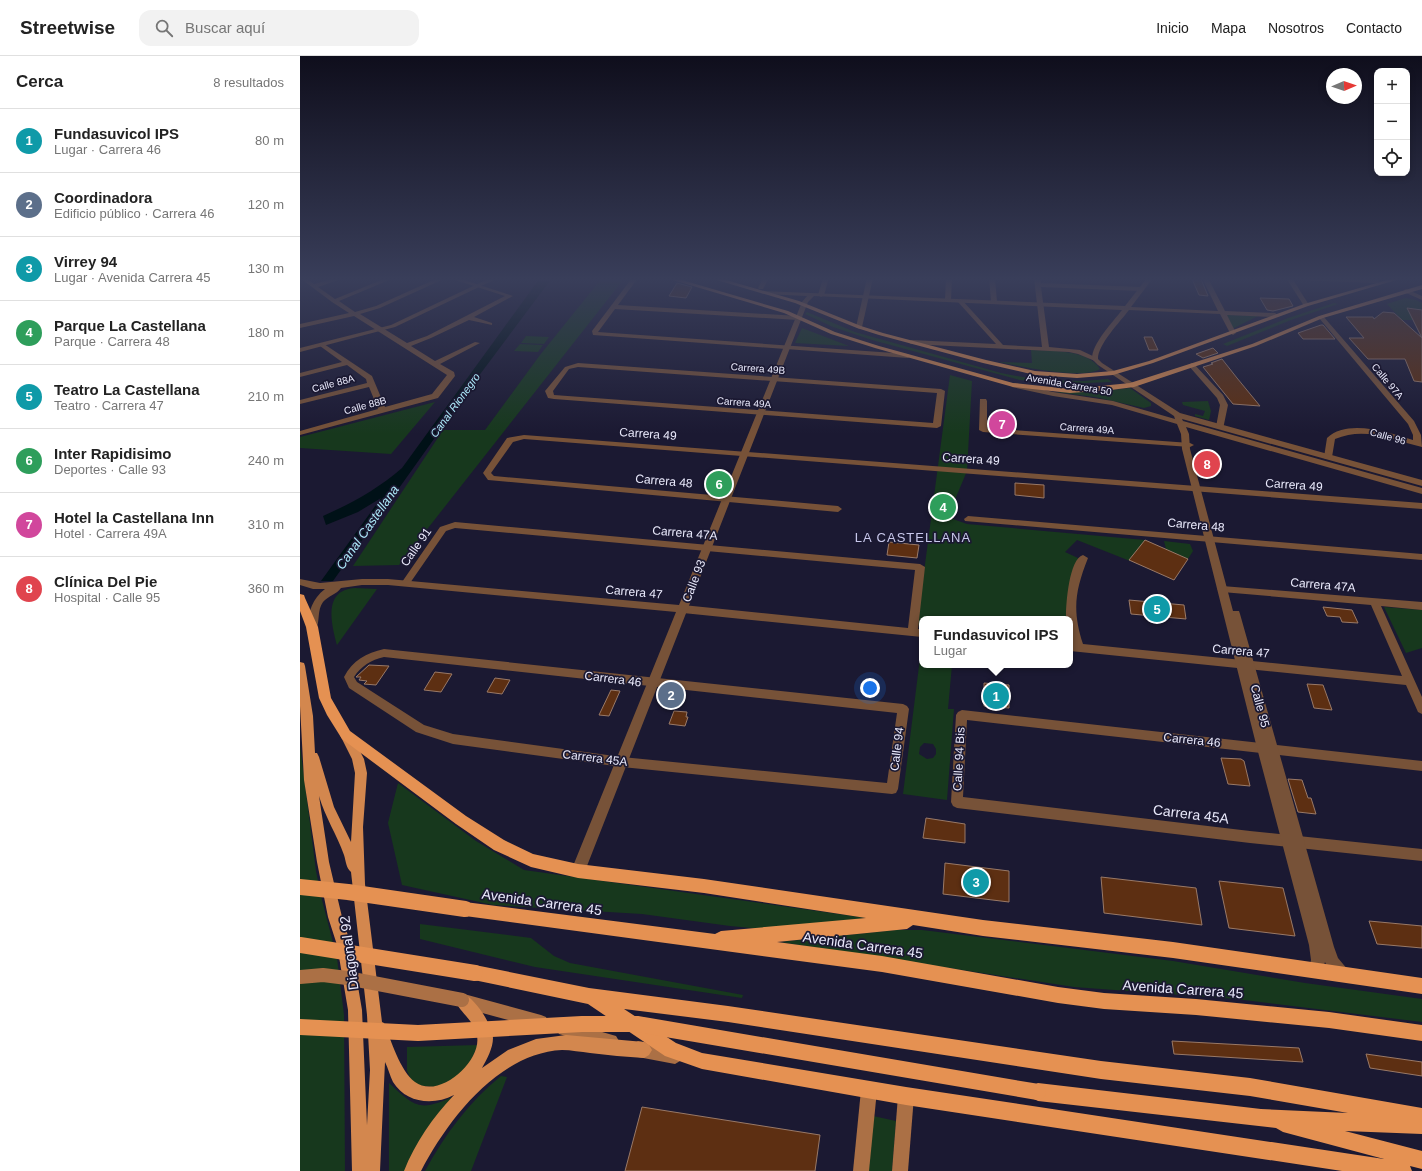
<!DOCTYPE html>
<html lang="es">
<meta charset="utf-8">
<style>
body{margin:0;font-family:Arial,sans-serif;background:#f2f2f2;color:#222}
.controls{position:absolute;right:12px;top:12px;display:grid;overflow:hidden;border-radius:8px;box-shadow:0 2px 6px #0003}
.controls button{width:36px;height:36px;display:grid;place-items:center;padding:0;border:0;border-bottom:1px solid #e0e0e0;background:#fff;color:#222;font:20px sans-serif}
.compass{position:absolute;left:1026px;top:12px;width:36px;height:36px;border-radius:50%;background:#fff;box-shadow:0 2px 6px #0003;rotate:88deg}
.you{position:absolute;left:570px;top:632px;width:14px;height:14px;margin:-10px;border:3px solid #fff;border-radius:50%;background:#1a73e8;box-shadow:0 0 0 6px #1a73e833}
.badge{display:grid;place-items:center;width:26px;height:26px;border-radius:50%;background:#436a80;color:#fff;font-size:13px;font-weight:700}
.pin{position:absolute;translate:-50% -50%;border:2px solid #fff;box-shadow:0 1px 4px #0006}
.popup{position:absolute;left:619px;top:560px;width:154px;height:52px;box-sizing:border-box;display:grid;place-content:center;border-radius:8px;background:#fff;filter:drop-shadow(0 1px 3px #0005);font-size:13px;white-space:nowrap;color:#767676}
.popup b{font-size:15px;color:#222}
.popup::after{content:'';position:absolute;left:50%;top:100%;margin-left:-8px;border:8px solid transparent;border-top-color:#fff}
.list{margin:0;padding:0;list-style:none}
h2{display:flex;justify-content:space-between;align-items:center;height:52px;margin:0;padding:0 16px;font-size:17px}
h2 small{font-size:13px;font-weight:400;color:#767676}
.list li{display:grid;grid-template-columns:26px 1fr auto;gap:12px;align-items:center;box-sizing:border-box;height:64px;padding:0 16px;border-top:1px solid #e0e0e0}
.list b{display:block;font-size:15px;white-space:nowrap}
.list p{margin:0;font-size:13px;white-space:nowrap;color:#767676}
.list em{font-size:13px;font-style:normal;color:#767676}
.icon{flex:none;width:22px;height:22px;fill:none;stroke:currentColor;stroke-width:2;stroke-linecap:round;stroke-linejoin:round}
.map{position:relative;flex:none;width:1122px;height:1115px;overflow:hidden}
header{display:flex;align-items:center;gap:24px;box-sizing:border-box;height:56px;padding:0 20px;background:#fff;border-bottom:1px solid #e0e0e0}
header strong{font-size:19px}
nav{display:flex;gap:22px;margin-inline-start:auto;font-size:14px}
.search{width:280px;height:36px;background:#f2f2f2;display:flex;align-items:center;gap:10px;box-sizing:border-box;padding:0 14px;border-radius:12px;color:#767676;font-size:15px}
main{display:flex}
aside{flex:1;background:#fff}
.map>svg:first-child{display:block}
</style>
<header>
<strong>Streetwise</strong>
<div class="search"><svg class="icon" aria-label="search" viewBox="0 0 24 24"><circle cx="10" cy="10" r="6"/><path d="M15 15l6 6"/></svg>Buscar aquí</div>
<nav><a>Inicio</a><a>Mapa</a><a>Nosotros</a><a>Contacto</a></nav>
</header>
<main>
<aside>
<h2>Cerca<small>8 resultados</small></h2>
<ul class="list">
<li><span class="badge" style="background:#0f9aa8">1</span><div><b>Fundasuvicol IPS</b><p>Lugar · Carrera 46</p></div><em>80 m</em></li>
<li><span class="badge" style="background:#5c6f8a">2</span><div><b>Coordinadora</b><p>Edificio público · Carrera 46</p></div><em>120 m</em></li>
<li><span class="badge" style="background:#0f9aa8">3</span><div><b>Virrey 94</b><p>Lugar · Avenida Carrera 45</p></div><em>130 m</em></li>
<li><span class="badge" style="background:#2e9e5b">4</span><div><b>Parque La Castellana</b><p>Parque · Carrera 48</p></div><em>180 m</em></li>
<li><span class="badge" style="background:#0f9aa8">5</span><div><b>Teatro La Castellana</b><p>Teatro · Carrera 47</p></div><em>210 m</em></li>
<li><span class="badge" style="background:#2e9e5b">6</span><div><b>Inter Rapidisimo</b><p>Deportes · Calle 93</p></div><em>240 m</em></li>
<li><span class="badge" style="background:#d1479c">7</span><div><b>Hotel la Castellana Inn</b><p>Hotel · Carrera 49A</p></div><em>310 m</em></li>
<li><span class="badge" style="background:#e0444e">8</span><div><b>Clínica Del Pie</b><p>Hospital · Calle 95</p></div><em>360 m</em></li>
</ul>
</aside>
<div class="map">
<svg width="1122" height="1115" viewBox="0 0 1122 1115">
<rect width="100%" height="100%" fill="#1b1932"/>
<g fill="#17381d" fill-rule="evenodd">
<path d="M302 222 323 224 99 509 53 510 143 374H185L240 299Z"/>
<path d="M1105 242 1116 244 1122 247V254L1108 252 1113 264H1102L1087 248Z"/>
<path d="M1034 247 1038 248 991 264 927 290 923 288 988 262Z"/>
<path d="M507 256 555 276 701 317 739 324 783 325 808 323 812 326 759 328 720 324 572 284 533 271 505 258Z"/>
<path d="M926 259 958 260 932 273Z"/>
<path d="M502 272 549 290 495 287Z"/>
<path d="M226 280 249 281 244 288 221 287Z"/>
<path d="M220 288 243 289 238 296 214 295Z"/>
<path d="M731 294C751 295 788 293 800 313 784 324 719 310 699 306L732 307Z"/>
<path d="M650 319 672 325 667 415 654 446 650 462 667 468 845 484 830 505 777 484 765 496 778 502 768 538 769 563H622V570L617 569Z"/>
<path d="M830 332 851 347V350L844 352 795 341 755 336H795Z"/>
<path d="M908 345 911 355 909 364 895 360V358L903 360 905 355 883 349 882 346Z"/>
<path d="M135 346 91 398 0 392V381Z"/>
<path d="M864 485 890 488 893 495 888 503 866 493Z"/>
<path d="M55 532 77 533 37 589C32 569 22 534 55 532Z"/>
<path d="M1084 551 1122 554V592L1106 597Z"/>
<path d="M622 586V609H652L648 653H654L647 744 603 738ZM624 687 633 688 636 693V698L633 702 627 703 619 698 620 691Z"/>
<path d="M0 689 16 815 22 844 37 902 44 959 45 1115H0Z"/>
<path d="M98 727 176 785 224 814 567 862 462 873 430 870 342 858 193 849 102 829 88 767Z"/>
<path d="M120 868 231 882 254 900 270 907 443 939 442 942 235 911 120 883Z"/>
<path d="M596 874H622L873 905 1005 927 1122 943V966L936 943 774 931 480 886Z"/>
<path d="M178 989 168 1011 152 1026 135 1031 114 1029 107 1015V991Z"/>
<path d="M201 1020 207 1021 171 1115H125C145 1078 169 1046 201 1020Z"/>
<path d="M89 1027C119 1055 121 1054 158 1039L106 1115H89Z"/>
<path d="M573 1060 596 1065 592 1115H567Z"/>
</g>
<path fill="#001117" d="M240 222H252L178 321 33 525H21L81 442 58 456 26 469 23 460C52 447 78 433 102 412Z"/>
<g fill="#5d2f12" stroke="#997967">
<path d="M892 223H901L908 240 899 239Z"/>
<path d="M377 227 392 231 386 242 369 240Z"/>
<path d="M960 242 989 243 993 250 973 255 967 254Z"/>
<path d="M1107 252 1122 254V282Z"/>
<path d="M1083 256 1094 257 1122 282V326L1114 325 1105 303H1068L1049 282H1064L1046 261H1073L1074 263Z"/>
<path d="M1021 269H1023L1035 283H1003L998 277Z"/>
<path d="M844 281H852L858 294H849Z"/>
<path d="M913 292 918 297 903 302 896 298Z"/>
<path d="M922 303 937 322 960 350 933 348 903 311 913 308 911 307Z"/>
<path d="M715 427 744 429V442L715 439Z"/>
<path d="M845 484 888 503 874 524 829 504Z"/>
<path d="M589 486 619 489 617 502 587 499Z"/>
<path d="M829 544 884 549 886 563 831 558Z"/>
<path d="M1023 551 1052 554 1058 567 1042 566 1040 561 1027 560Z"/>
<path d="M69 609 89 610 76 629 64 628 67 625 59 624 61 621H56Z"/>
<path d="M135 616 152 618 141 636 124 634Z"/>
<path d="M195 622 210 624 202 638 187 636Z"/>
<path d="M684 627 709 629V652L684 650Z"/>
<path d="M1007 628 1023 629 1032 654 1014 652Z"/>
<path d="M311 634 320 635 309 660 299 659Z"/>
<path d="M374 655 387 656 386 661H388L385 670 369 668Z"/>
<path d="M921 702 941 703 944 705 950 730 928 728Z"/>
<path d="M988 723 1002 724 1008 742H1011L1016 758 998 756Z"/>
<path d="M626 762 665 768V787L623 782Z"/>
<path d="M645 807 709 815V846L643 838Z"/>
<path d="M801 821 896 832 902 869 804 857Z"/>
<path d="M919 825 983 832 995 880 929 872Z"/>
<path d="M1069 865 1122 870V892L1077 888Z"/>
<path d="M872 985 999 992 1003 1006 874 998Z"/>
<path d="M1066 998 1122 1006V1020L1070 1012Z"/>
<path d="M342 1051 520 1079 515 1115H325Z"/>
</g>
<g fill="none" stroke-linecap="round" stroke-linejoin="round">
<g fill="#775238" fill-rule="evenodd">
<path d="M0 222H6L14 228 35 222H44L18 231 35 243 86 222H94L39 245 55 256 76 250 138 222H146L80 252 60 258 107 287 127 280 205 240 149 222H158L213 240 174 261 192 267V269L169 264 131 282 111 290 135 305 175 286 180 287 140 308 154 316 155 320 138 342 0 379V375L78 353 69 331 0 348V344L67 327 66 323 47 309 0 321V317L42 306 20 290V288H24L72 320 85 351 132 338 147 319 54 260 0 272V268L49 257 32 246Z"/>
<path d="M332 222H338L318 249 498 260 501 262 498 264 315 253 298 276 608 298 611 300 608 302 293 279 292 275Z"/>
<path d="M463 222H469L463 233H459L458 232Z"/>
<path d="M523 222H529L524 239 521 241 518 239Z"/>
<path d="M567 222H573L562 271 559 273 556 271Z"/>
<path d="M607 222H616L613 224Z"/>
<path d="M646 222H652L651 244 648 246 645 244Z"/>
<path d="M689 222H695L697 246 694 248 691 246Z"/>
<path d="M734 222H740L741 227 841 231 844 233 841 235 741 231 749 291 780 294 797 302 798 303 795 305 778 298 769 296 611 288 608 286 611 284 696 288 658 246V244H662L703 289 742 291Z"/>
<path d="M986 222H992L1009 249 1008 250H1004Z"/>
<path d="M995 222 1077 223 1080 225 1077 227 998 224Z"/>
<path d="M1106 233 1122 240V244L1104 236V234Z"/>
<path d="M1019 260H1023L1114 365 1121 379 1122 391C1093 384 1065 370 1035 383L1032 401 1031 403H1025L1024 401 1027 382C1048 362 1090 377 1113 384V379L1108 368 1019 262Z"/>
<path d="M278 307 641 333 645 335 641 370 637 372 254 343 248 342 245 335 265 311ZM278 311 637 337 633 367 254 339 253 335 269 313Z"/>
<path d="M892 307 894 308 923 339 928 349 923 373H920L916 371 920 349 917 342 888 309Z"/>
<path d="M680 343H686L687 345V372L890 387 894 389 890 391 683 376 679 374Z"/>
<path d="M224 379 1122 447V453L224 383 213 386 191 417 194 420 538 450 542 453 538 456 188 424 183 417 207 382Z"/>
<path d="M668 460 1122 498V504L665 465 664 463Z"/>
<path d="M155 466 620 508 625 511 618 573H622V581L383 557 379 556 378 553 379 550 383 549 608 572 615 514 155 472 146 475 108 530H102L100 528 102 526 140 471Z"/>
<path d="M783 499 788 502C775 535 772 554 783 588L1102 620 1071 549 922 536 917 533 922 530 1122 546V554L1081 550 1122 641V658L1118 656 1106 629 770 595V587H772L770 579V563H767L766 560C766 548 769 503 783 499Z"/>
<path d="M84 593 603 648 607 650 609 653 598 733 596 737 592 738 322 711 153 688 116 676 49 632 44 621C53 604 66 597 84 593ZM84 601 597 657 587 727 322 701 153 678 124 669 57 626 54 621C61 610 71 604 84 601Z"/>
<path d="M662 654 1122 705V715L667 664 663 741 950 775 1122 793V805L950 787 657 752 653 750 651 746 656 659 658 656Z"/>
</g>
<g fill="#775238" fill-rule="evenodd">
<path d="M190 222H198L95 271 0 296V292L91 269Z"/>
<path d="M847 222H853L831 251 918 255 902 222H908L925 255 975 257 978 259 975 261 927 259 936 277 933 279 930 277 920 258 829 254C820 266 798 288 798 303L802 307 880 357 1122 424V430L882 363 883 365 1122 432V438L886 371 889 378 890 393 933 555H939L940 558 1034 891 1038 902 1048 914 1050 919 1048 924 1043 926C1035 923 1028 914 1025 906L1021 920 1016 922 1011 920 1009 915 1011 904 1009 889 957 692 882 393 881 378 877 368 812 349 753 340 712 331 711 329 715 327 753 336 813 345 875 363 874 360 798 309 792 303C792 287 813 266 822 254L514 240 508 246 285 815 283 819 278 821 273 819 271 815 376 556 88 529H62L41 532C37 538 28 540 23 546 17 554 20 565 16 574H8L7 571C9 555 12 543 25 533H13L0 529V523L20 527 62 523H88L379 549 502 246 507 240 464 238 462 237V235L825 250Z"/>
</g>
<g fill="#ab7045" fill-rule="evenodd">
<path d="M164 938 241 959 246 961 248 966 246 971 241 973 164 952 159 950 157 945 159 940Z"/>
<path d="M264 965 316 980 319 985 316 990 311 993 259 978 256 973 259 968Z"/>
<path d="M338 985 375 992 380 995 383 1000 380 1005 375 1008 338 1001 333 998 330 993 333 988Z"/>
<path d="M569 1026 575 1028 577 1034 569 1115H553L561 1034 563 1028Z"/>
<path d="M606 1032 612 1034 614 1040 608 1115H592L598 1040 600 1034Z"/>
</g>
<g fill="#d3874e" fill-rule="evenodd">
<path d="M366 222H375L488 255 535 276 579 290 713 327 770 333 830 327 952 288 1019 260 1122 229V233L1023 262 956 290 834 331 811 334 770 337 713 331 575 292 531 278 484 257Z"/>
<path d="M410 222H419L499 245 561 270 583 277 686 304 735 315 777 318 813 315 849 305 1004 248 1094 222H1103L1008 250 853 307 813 319 777 322 735 319 683 307 579 279 557 272 495 247Z"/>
<path d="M0 606 4 607 5 610 13 660 15 697H17L19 701 34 751 51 786 55 717 52 703 40 679 42 676 46 674 50 676 64 703 67 717 63 771 65 828 82 966 84 967C91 984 100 1015 115 1026 139 1044 182 1005 177 980 175 965 160 957 155 944L157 939 162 937C175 942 192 968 193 982 193 992 187 1003 182 1012L208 994 236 983 266 979 344 986 349 989 352 994 349 999 344 1002C326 1001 308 999 290 997 281 996 271 994 262 994 199 997 148 1063 121 1115H104C115 1087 133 1061 154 1039 133 1050 106 1047 93 1026 90 1020 88 1012 85 1006L80 1115H52L48 954 37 889 28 861 17 806 4 724 0 650ZM19 740C25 761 37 779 44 799 46 805 46 812 51 816L67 959 70 1014 67 1069 62 954 51 889 42 861 29 806Z"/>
</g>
<g fill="#e59152" fill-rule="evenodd">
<path d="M0 538 4 539 5 542 18 571 31 642 50 675 166 760 204 784 233 798 278 808 404 823 683 864 873 886 1122 922V938L873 902 683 880 613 869 607 873 477 886 582 900 758 931 804 937 896 943 1029 956 1122 969V985L1029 972 896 959 804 953 758 947 582 916 165 860 160 858 158 853 160 848 165 846 415 878 421 875 566 862 404 837 278 822 231 811 194 794 156 768 42 683 27 659 19 642 6 571 0 555Z"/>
<path d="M175 909 289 932 428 950 801 1005 950 1022 1122 1052V1078L1045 1075 1122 1095V1113L1110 1110 1112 1115H1042L606 1049 402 1013 365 1000 288 948 169 923 167 917 169 911ZM324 953 428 966 801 1023 950 1040 1048 1057 961 1053 738 1027 732 1030 729 1036 732 1042 738 1045 976 1072 983 1076 1084 1103 606 1031 402 997 376 987Z"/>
</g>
<path stroke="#ab7045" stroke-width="14" d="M0 921 23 919 47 922 162 944"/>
<g stroke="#e59152" stroke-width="16">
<path d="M0 831 48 836 165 853"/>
<path d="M0 889 175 917"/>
<path d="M0 971 118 977 282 968H337L738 1036"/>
</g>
</g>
<linearGradient id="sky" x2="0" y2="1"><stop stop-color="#0f0e1c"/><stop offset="0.59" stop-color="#393e5a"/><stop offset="1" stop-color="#393e5a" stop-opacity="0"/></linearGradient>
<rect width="1122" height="378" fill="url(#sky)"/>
<g text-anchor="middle" stroke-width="3.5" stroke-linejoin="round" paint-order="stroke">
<g font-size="10" fill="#eaeafc" stroke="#1b1932">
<text transform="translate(458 312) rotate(4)" y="4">Carrera 49B</text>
<text transform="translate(1088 325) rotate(50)" y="4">Calle 97A</text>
<text transform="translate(33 327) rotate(-15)" y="4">Calle 88A</text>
<text transform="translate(769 328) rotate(10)" y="4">Avenida Carrera 50</text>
<text transform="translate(444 346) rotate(4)" y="4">Carrera 49A</text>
<text transform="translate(65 349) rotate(-15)" y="4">Calle 88B</text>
<text transform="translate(787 372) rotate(4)" y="4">Carrera 49A</text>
<text transform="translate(1088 380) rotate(15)" y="4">Calle 96</text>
</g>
<g font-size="11" font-style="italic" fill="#adeafa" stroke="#1b1932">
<text transform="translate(155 349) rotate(-54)" y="4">Canal Rionegro</text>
</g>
<g font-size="12" fill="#eaeafc" stroke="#1b1932">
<text transform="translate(348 378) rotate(4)" y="4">Carrera 49</text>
<text transform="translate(671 403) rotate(4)" y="4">Carrera 49</text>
<text transform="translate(364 425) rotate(5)" y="4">Carrera 48</text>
<text transform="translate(994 429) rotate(4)" y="4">Carrera 49</text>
<text transform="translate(896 469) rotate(5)" y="4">Carrera 48</text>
<text transform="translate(385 477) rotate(5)" y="4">Carrera 47A</text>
<text transform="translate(116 491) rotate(-55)" y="4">Calle 91</text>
<text transform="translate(394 525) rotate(-69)" y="4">Calle 93</text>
<text transform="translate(1023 529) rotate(5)" y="4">Carrera 47A</text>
<text transform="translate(334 536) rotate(5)" y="4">Carrera 47</text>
<text transform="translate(941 595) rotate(5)" y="4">Carrera 47</text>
<text transform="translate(313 623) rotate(7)" y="4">Carrera 46</text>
<text transform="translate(960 650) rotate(75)" y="4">Calle 95</text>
<text transform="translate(892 684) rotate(6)" y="4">Carrera 46</text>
<text transform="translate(597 693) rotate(-83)" y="4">Calle 94</text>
<text transform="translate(295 702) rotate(7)" y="4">Carrera 45A</text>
<text transform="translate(659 703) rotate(-87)" y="4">Calle 94 Bis</text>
</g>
<g font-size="13" font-style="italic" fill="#adeafa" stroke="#1b1932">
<text transform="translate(67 471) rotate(-55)" y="5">Canal Castellana</text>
</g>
<g font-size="13" letter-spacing="1" fill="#c8c8eb" stroke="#1b1932">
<text x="613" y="486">LA CASTELLANA</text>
</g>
<g font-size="14" fill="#eaeafc" stroke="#1b1932">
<text transform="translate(891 758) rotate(7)" y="5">Carrera 45A</text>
<text transform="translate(242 846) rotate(8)" y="5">Avenida Carrera 45</text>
<text transform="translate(563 889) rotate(8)" y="5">Avenida Carrera 45</text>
<text transform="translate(49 897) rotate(-97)" y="5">Diagonal 92</text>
<text transform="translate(883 933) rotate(4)" y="5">Avenida Carrera 45</text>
</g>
</g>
</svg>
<div class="controls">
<button>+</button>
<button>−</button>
<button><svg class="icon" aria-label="locate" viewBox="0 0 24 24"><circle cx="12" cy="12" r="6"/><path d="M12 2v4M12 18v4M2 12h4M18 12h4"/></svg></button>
</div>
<svg class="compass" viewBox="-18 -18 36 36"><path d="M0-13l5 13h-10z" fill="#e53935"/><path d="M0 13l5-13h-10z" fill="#767676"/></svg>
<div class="you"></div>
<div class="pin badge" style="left:696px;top:640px;background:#0f9aa8">1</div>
<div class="popup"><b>Fundasuvicol IPS</b>Lugar</div>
<div class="pin badge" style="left:371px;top:639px;background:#5c6f8a">2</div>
<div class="pin badge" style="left:676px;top:826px;background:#0f9aa8">3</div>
<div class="pin badge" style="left:643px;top:451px;background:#2e9e5b">4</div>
<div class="pin badge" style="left:857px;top:553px;background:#0f9aa8">5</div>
<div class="pin badge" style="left:419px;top:428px;background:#2e9e5b">6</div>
<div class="pin badge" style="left:702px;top:368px;background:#d1479c">7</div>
<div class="pin badge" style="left:907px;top:408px;background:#e0444e">8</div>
</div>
</main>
